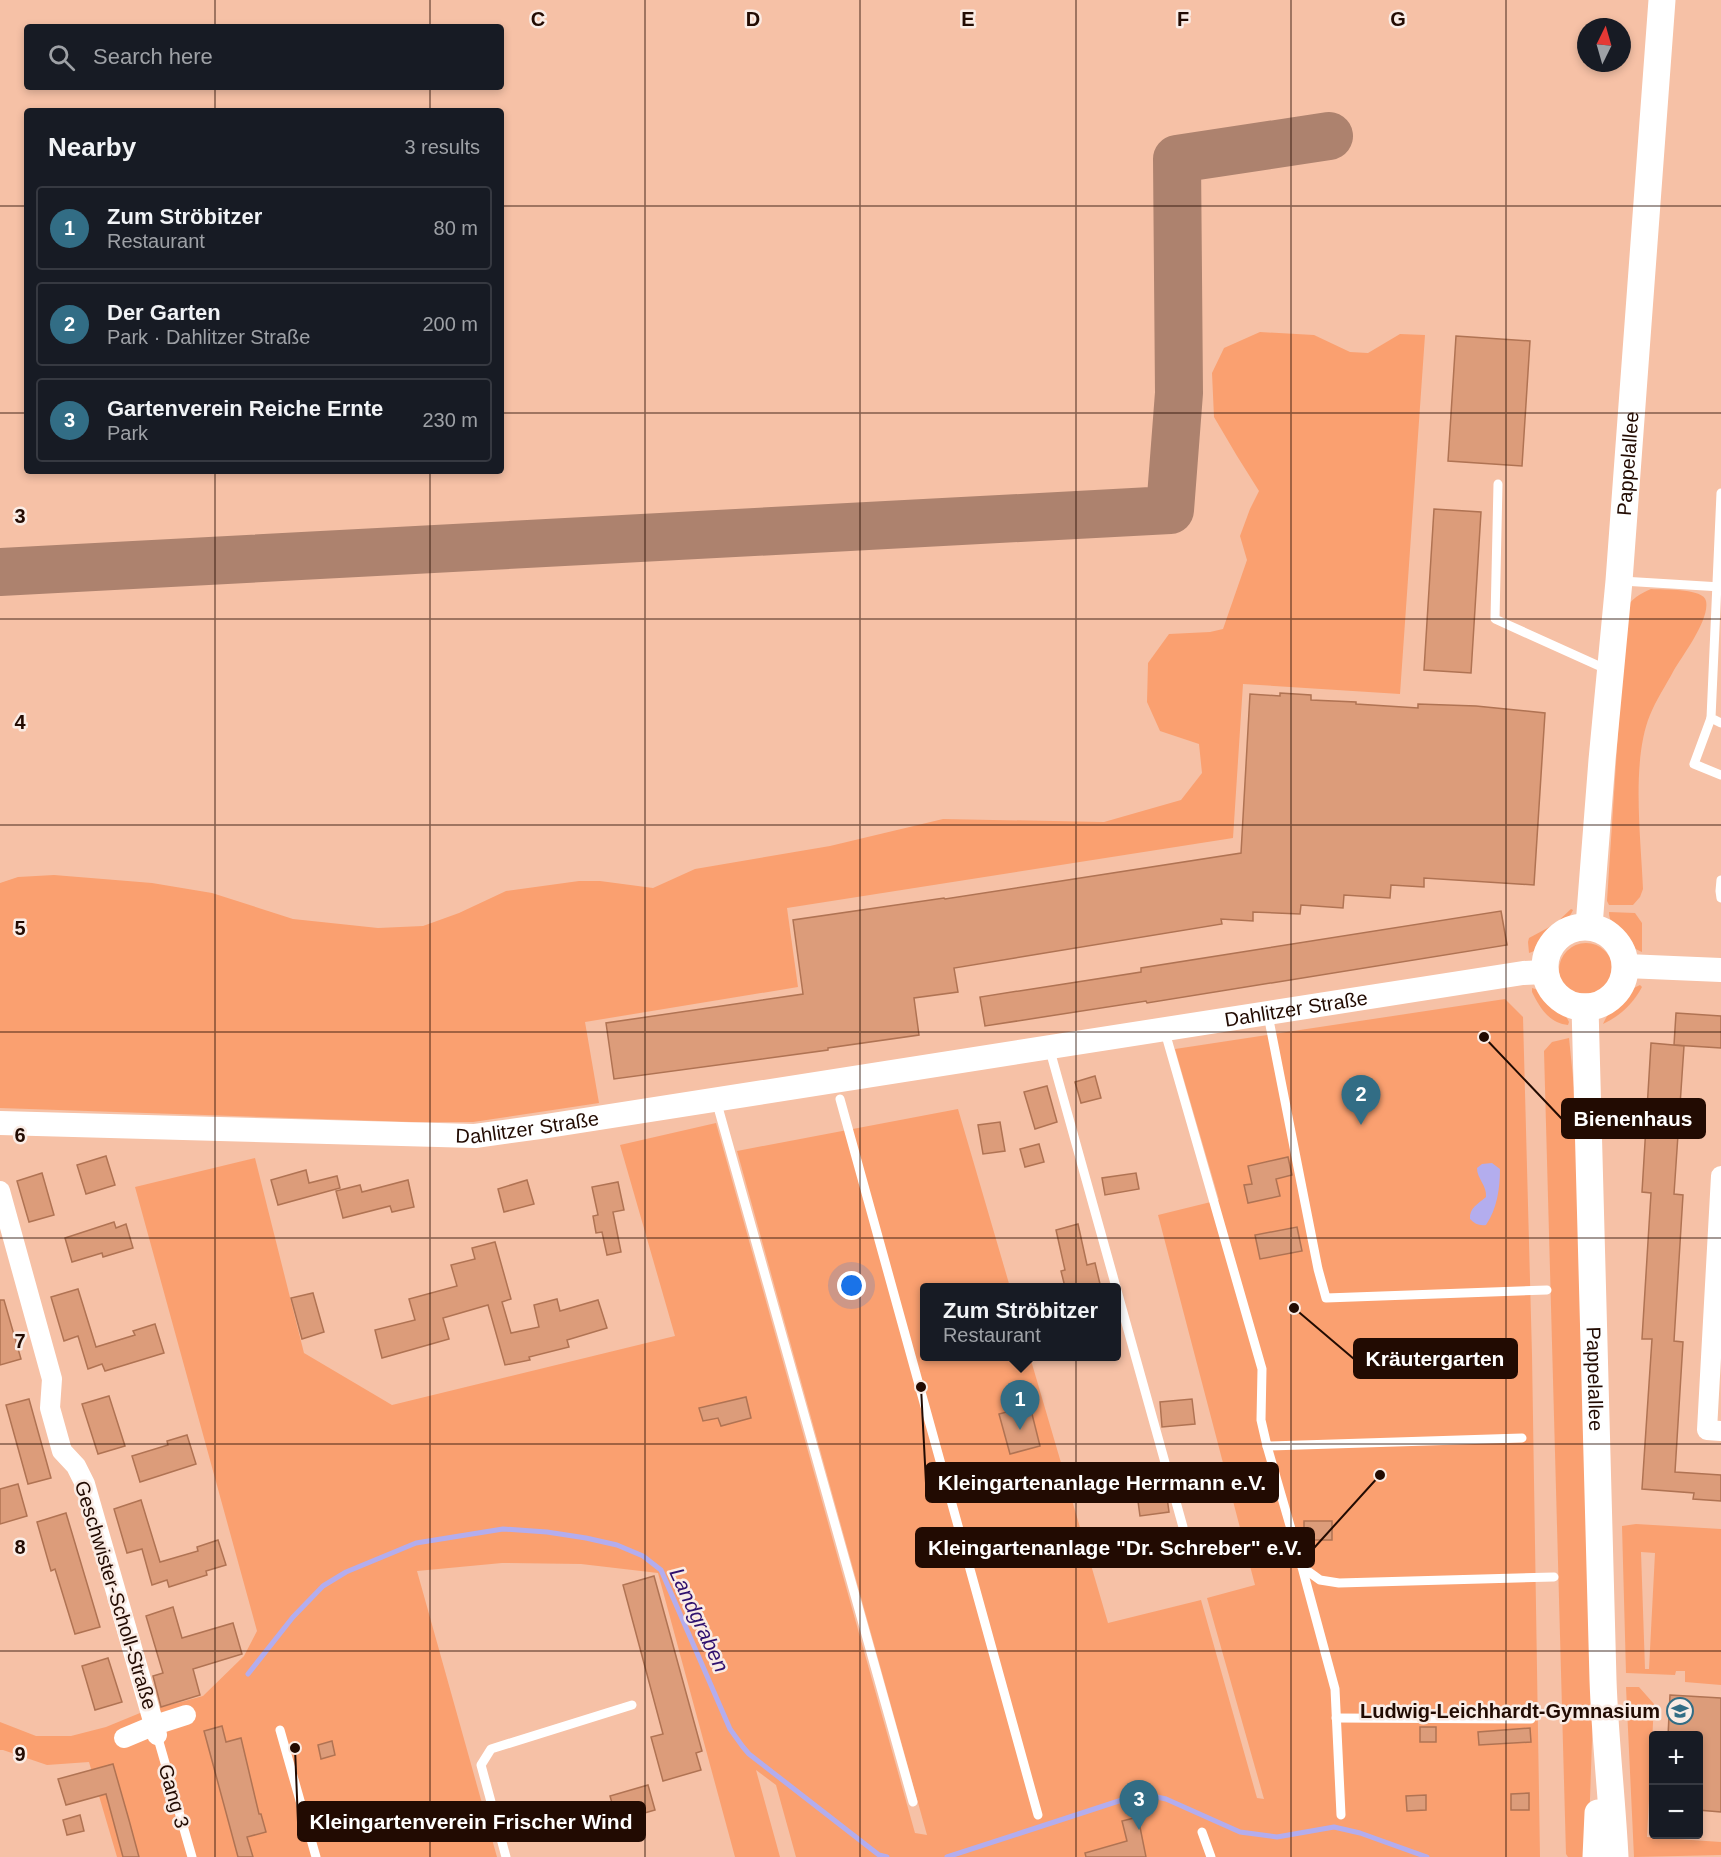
<!DOCTYPE html>
<meta charset="utf-8">
<style>
body{margin:0;font-family:Arial,sans-serif;background:#242831;color:#f1f3f6}
.controls{position:absolute;right:18px;bottom:18px;display:grid;overflow:hidden;border-radius:6px;box-shadow:0 3px 9px #0003}
.controls button{width:54px;height:54px;display:grid;place-items:center;padding:0;border:0;border-bottom:2px solid #363941;background:#171b24;color:#f1f3f6;font:30px sans-serif}
.compass{position:absolute;left:1577px;top:18px;width:54px;height:54px;border-radius:50%;background:#171b24;box-shadow:0 3px 9px #0003;rotate:5deg}
.you{position:absolute;left:852px;top:1286px;width:21px;height:21px;margin:-15px;border:4px solid #fff;border-radius:50%;background:#1a73e8;box-shadow:0 0 0 9px #1a73e833}
.badge{display:grid;place-items:center;width:39px;height:39px;border-radius:50%;background:#326d85;color:#fff;font-size:20px;font-weight:700}
.pin{position:absolute;translate:-50% -50px;filter:drop-shadow(0 2px 3px #0008)}
.pin::after{content:'';position:absolute;top:32px;width:21px;height:18px;background:inherit;clip-path:polygon(0 0,100% 0,50% 100%)}
.popup{position:absolute;left:920px;top:1283px;width:201px;height:78px;box-sizing:border-box;display:grid;place-content:center;border-radius:6px;background:#171b24;filter:drop-shadow(0 2px 4px #0005);font-size:20px;white-space:nowrap;color:#9ea1a6}
.popup b{font-size:22px;color:#f1f3f6}
.popup::after{content:'';position:absolute;left:50%;top:100%;margin-left:-12px;border:12px solid transparent;border-top-color:#171b24}
.list{margin:0;padding:0;list-style:none}
h2{display:flex;justify-content:space-between;align-items:center;height:78px;margin:0;padding:0 24px;font-size:26px}
h2 small{font-size:20px;font-weight:400;color:#9ea1a6}
.list li{display:grid;grid-template-columns:39px 1fr auto;gap:18px;align-items:center;box-sizing:border-box;height:84px;margin:0 12px 12px;padding:0 12px;border:2px solid #363941;border-radius:6px}
.list b{display:block;font-size:22px;white-space:nowrap}
.list p{margin:0;font-size:20px;white-space:nowrap;color:#9ea1a6}
.list em{font-size:20px;font-style:normal;color:#9ea1a6}
.icon{flex:none;width:33px;height:33px;fill:none;stroke:currentColor;stroke-width:2;stroke-linecap:round;stroke-linejoin:round}
.map{position:relative;flex:none;width:1721px;height:1857px;overflow:hidden}
.search{position:absolute;background:#171b24;box-shadow:0 3px 9px #0003;left:24px;top:24px;width:480px;height:66px;display:flex;align-items:center;gap:15px;box-sizing:border-box;padding:0 21px;border-radius:6px;color:#9ea1a6;font-size:22px}
.panel{position:absolute;background:#171b24;box-shadow:0 3px 9px #0003;left:24px;top:108px;width:480px;height:366px;border-radius:6px}
.map>svg:first-child{display:block}
</style>
<div class="map">
<svg width="1721" height="1857" viewBox="0 0 1721 1857">
<rect width="100%" height="100%" fill="#f6c1a6"/>
<g fill="#faa070" fill-rule="evenodd">
<path d="M1260 332 1314 335 1350 352 1368 353 1400 334 1425 335 1400 694 1243 684 1233 838 787 908 798 987 585 1022 599 1103 473 1122H412L0 1108V883L18 877 54 875 152 883 212 893 293 919 378 928 423 926 459 913 506 891 579 881H600L653 888 695 869 830 846 943 819 1104 822 1181 800 1202 773 1199 744 1160 731 1147 702 1148 663 1169 634 1210 632 1223 629 1247 560 1240 536 1250 509 1259 491 1237 456 1214 417 1212 373 1224 348Z"/>
<path d="M1651 589C1663 590 1704 588 1706 601 1710 619 1683 655 1674 670 1666 685 1656 700 1650 715 1631 761 1641 839 1643 889L1640 897 1633 905H1609L1607 901 1626 610C1631 598 1640 594 1651 589Z"/>
<path d="M1571 909 1573 910C1566 925 1545 949 1529 953L1528 942 1529 938 1555 924Z"/>
<path d="M1609 912 1635 913 1642 923V952C1627 946 1609 928 1609 912Z"/>
<circle cx="1586" cy="970" r="27"/>
<path d="M1640 985 1642 987C1633 1004 1620 1016 1603 1024 1610 1008 1624 992 1640 985Z"/>
<path d="M1532 988C1549 992 1562 1007 1569 1022L1568 1025C1549 1023 1540 1008 1532 992Z"/>
<path d="M1505 999 1523 1017 1532 1355 1540 1857H796L776 1785 756 1770 780 1857H735L658 1573 581 1564 502 1563 417 1571 497 1857H117L89 1762 47 1765 3 1750H0V1722L36 1736H71L106 1727 140 1713 203 1696 244 1656 257 1631 135 1187 255 1158 304 1353 392 1405 675 1336 620 1145 716 1123 915 1833 927 1835 737 1151 958 1109 1010 1287 924 1288V1356L1030 1357 1108 1623 1201 1600 1257 1798 1264 1799 1207 1598 1255 1585 1158 1215 1219 1200 1175 1049Z"/>
<path d="M1569 1038 1580 1147 1594 1683 1588 1857H1568L1566 1854 1544 1051 1552 1042Z"/>
<path d="M1636 1524 1721 1529V1685L1685 1682V1671H1676L1675 1675 1626 1673 1622 1526ZM1641 1552 1655 1553 1649 1669H1645Z"/>
<path d="M1626 1687H1639L1654 1704 1647 1837 1721 1842V1855L1634 1857Z"/>
</g>
<path fill="#b3adee" d="M1492 1163 1500 1169C1500 1188 1497 1209 1486 1225 1479 1226 1475 1224 1470 1219 1469 1208 1478 1204 1486 1197 1487 1185 1477 1179 1477 1168L1482 1164Z"/>
<g fill="none" stroke-linecap="round" stroke-linejoin="round">
<g stroke="#b3adee" stroke-width="5">
<path d="M248 1674 293 1617 323 1586 346 1572 416 1543 503 1529 547 1532 586 1538 617 1545 643 1556 661 1570 730 1729 743 1747 749 1754 879 1855 887 1857"/>
<path d="M947 1857 1131 1797 1148 1795 1166 1799 1240 1832 1277 1837 1334 1827 1360 1833 1427 1857"/>
</g>
<path stroke="#ad826e" stroke-width="48" d="M0 572 1170 510 1179 393 1177 159 1329 136"/>
</g>
<g fill="#dc9c7a" stroke="#b07353" stroke-width="1.5">
<path d="M1456 336 1530 341 1522 466 1448 461Z"/>
<path d="M1434 509 1481 512 1471 673 1424 670Z"/>
<path d="M1280 693 1311 695V700L1356 702V704L1418 708V704L1476 706 1545 713 1534 885 1424 878V887L1391 885 1390 898 1344 895 1343 908 1301 905 1300 914 1253 912V921L1221 919 1222 924 954 968 958 992 914 998 919 1035 828 1048V1050L614 1079 606 1023 803 994 793 920 944 898 945 899 1241 853 1250 694 1280 696Z"/>
<path d="M1501 911 1507 945 1147 1003 1146 1001 985 1026 980 997 1141 972V968Z"/>
<path d="M1676 1013 1721 1016V1048L1674 1045Z"/>
<path d="M1651 1043 1684 1046 1674 1194 1683 1195 1674 1341 1683 1342 1675 1472 1721 1475V1501L1693 1499 1694 1493 1642 1489 1652 1339H1642L1651 1193 1642 1192Z"/>
<path d="M1095 1076 1101 1098 1081 1103 1075 1082Z"/>
<path d="M1047 1086 1057 1122 1035 1129 1024 1092Z"/>
<path d="M1000 1122 1005 1151 983 1154 978 1125Z"/>
<path d="M1039 1144 1044 1162 1025 1167 1020 1149Z"/>
<path d="M106 1156 115 1185 86 1194 77 1165Z"/>
<path d="M1288 1157 1292 1175 1276 1179 1280 1196 1248 1203 1244 1185 1252 1184 1248 1166Z"/>
<path d="M306 1170 309 1183 337 1176 340 1188 278 1205 271 1180Z"/>
<path d="M42 1173 54 1215 29 1222 17 1181Z"/>
<path d="M1136 1173 1139 1189 1105 1195 1102 1178Z"/>
<path d="M408 1180 414 1207 392 1212 390 1206 343 1218 336 1191 360 1185 362 1192Z"/>
<path d="M527 1180 534 1204 504 1212 498 1189Z"/>
<path d="M618 1182 624 1210 613 1212 621 1252 607 1255 602 1232 596 1233 593 1216 598 1215 592 1187Z"/>
<path d="M114 1222 116 1228 126 1224 133 1248 103 1257 102 1253 72 1262 65 1238Z"/>
<path d="M1078 1224 1087 1265 1095 1263 1100 1284 1084 1287H1065L1061 1271 1065 1270 1056 1230Z"/>
<path d="M1297 1227 1302 1251 1260 1259 1255 1235Z"/>
<path d="M495 1242 511 1299 502 1302 511 1333 539 1327 534 1305 557 1299 560 1311 598 1300 607 1328 567 1340 569 1347 529 1357 530 1360 505 1365 488 1305 443 1318 449 1339 382 1358 375 1330 415 1320 409 1299 457 1286 451 1265 475 1259 472 1248Z"/>
<path d="M78 1289 96 1347 135 1335 133 1331 155 1324 164 1353 105 1371 102 1364 88 1369 78 1336 64 1341 51 1297Z"/>
<path d="M313 1293 324 1332 302 1339 291 1298Z"/>
<path d="M0 1300H4L21 1359 0 1365Z"/>
<path d="M109 1396 125 1446 98 1454 82 1404Z"/>
<path d="M746 1397 751 1418 721 1426 718 1418 703 1421 699 1408Z"/>
<path d="M29 1399 51 1478 28 1484 6 1405Z"/>
<path d="M1192 1399 1195 1424 1162 1427 1160 1402Z"/>
<path d="M1030 1406 1040 1446 1010 1454 999 1414Z"/>
<path d="M187 1435 196 1464 140 1482 132 1456 168 1445 167 1441Z"/>
<path d="M1160 1482 1161 1490H1166L1169 1512 1140 1516 1137 1494 1142 1493 1141 1485Z"/>
<path d="M18 1484 27 1516 0 1524V1489Z"/>
<path d="M141 1500 160 1562 198 1551 197 1547 218 1540 226 1565 206 1571 207 1575 169 1587 167 1580 152 1585 142 1549 127 1553 114 1509Z"/>
<path d="M66 1513 100 1627 75 1634 55 1569 51 1571 37 1522Z"/>
<rect x="1304" y="1521" width="28" height="19"/>
<path d="M1214 1529 1218 1546 1197 1551 1193 1534Z"/>
<path d="M654 1576 702 1751 696 1753 701 1770 663 1781 651 1737 663 1734 623 1585Z"/>
<path d="M173 1607 182 1638 233 1623 242 1654 193 1669 200 1695 161 1707 153 1676 163 1673 146 1616Z"/>
<path d="M108 1658 122 1702 95 1710 82 1666Z"/>
<path d="M1670 1695 1721 1698V1812L1698 1810V1736H1668Z"/>
<path d="M222 1726 226 1742 241 1738 259 1814H261L266 1832 247 1837 253 1857H238L204 1731Z"/>
<rect x="1420" y="1727" width="16" height="15"/>
<path d="M1530 1728 1531 1742 1479 1745 1478 1732Z"/>
<path d="M332 1741 335 1755 321 1759 318 1745Z"/>
<path d="M113 1764 129 1820 139 1857H123L106 1794 66 1805 58 1779Z"/>
<path d="M648 1785 655 1810 617 1821 610 1796Z"/>
<path d="M1529 1793V1810H1511V1794Z"/>
<path d="M1426 1795V1810L1407 1811 1406 1796Z"/>
<path d="M328 1805 332 1819 318 1823 314 1809Z"/>
<path d="M80 1815 84 1831 67 1835 63 1820Z"/>
<path d="M1138 1817 1146 1857H1086L1085 1853 1127 1841 1122 1821Z"/>
</g>
<g fill="none" stroke-linecap="round" stroke-linejoin="round">
<g stroke="#fff" stroke-width="9">
<path d="M1498 484 1495 619 1608 670"/>
<path d="M1721 493 1711 718 1721 723"/>
<path d="M1622 581 1721 587"/>
<path d="M1711 718 1694 764 1721 775"/>
<path d="M1721 880 1720 891 1721 898"/>
<path d="M1268 1015 1318 1269 1326 1298 1547 1290"/>
<path d="M1165 1032 1262 1369 1261 1420 1267 1446 1302 1567 1320 1580 1339 1583 1554 1577"/>
<path d="M1049 1047 1183 1527"/>
<path d="M840 1099 1038 1815"/>
<path d="M716 1100 913 1802"/>
<path d="M1267 1446 1522 1438"/>
<path d="M1302 1567 1335 1689 1341 1815"/>
<path d="M1336 1718 1531 1719"/>
<path d="M280 1730 316 1857"/>
<path d="M157 1735 192 1857"/>
<path d="M1202 1832 1211 1857"/>
<path d="M506 1857 481 1765 491 1749 632 1705"/>
</g>
<g stroke="#fff" stroke-width="20">
<path d="M1721 1176 1707 1430 1721 1431"/>
<path d="M0 1191 52 1379 50 1408 62 1451 76 1466 85 1484 157 1735"/>
<path d="M124 1738 155 1725 186 1715"/>
</g>
<g stroke="#fff" stroke-width="24">
<path d="M1626 966 1721 970"/>
<path id="s1" d="M0 1123 475 1136 547 1126 1523 973 1545 972"/>
</g>
<g stroke="#fff" stroke-width="27">
<path id="s2" d="M1589 926 1602 760 1619 581 1662 0"/>
<circle cx="1585" cy="967" r="40"/>
<path id="s3" d="M1585 1007 1603 1680C1605 1739 1612 1798 1615 1857"/>
<path d="M1596 1857 1598 1813"/>
</g>
</g>
<path fill="none" stroke="#220b02" stroke-width="1.5" stroke-opacity="0.55" d="M215 0V27M430 0V27M645 0V1857M860 0V1857M1076 0V1857M1291 0V1857M1506 0V1857M215 87V111M430 87V111M0 206H27M501 206H1721M0 413H27M501 413H1721M215 471V1857M430 471V1857M0 619H1721M0 825H1721M0 1032H1721M0 1238H1721M0 1444H1721M0 1651H1721"/>
<defs>
<symbol id="school-ring" viewBox="-11 -11 22 22"><circle r="9.5" fill="#faece5" stroke="#326d85" stroke-width="1.5"/><path d="M0-5L7-2L0 1L-7-2ZM-4 1L0 2.5L4 1V4Q0 6-4 4Z" fill="#326d85"/></symbol>
</defs>
<g fill-rule="evenodd">
<use href="#school-ring" x="1665" y="1696" width="30" height="30"/>
</g>
<g text-anchor="middle" stroke-width="5" stroke-linejoin="round" paint-order="stroke">
<g font-size="20" fill="#220b02" stroke="#faece5">
<text dy="7" stroke="none"><textPath href="#s2" startOffset="464">Pappelallee</textPath></text>
<text dy="7" stroke="none"><textPath href="#s1" startOffset="1306">Dahlitzer Straße</textPath></text>
<text dy="7" stroke="none"><textPath href="#s1" startOffset="528">Dahlitzer Straße</textPath></text>
<text dy="7" stroke="none"><textPath href="#s3" startOffset="372">Pappelallee</textPath></text>
<text transform="translate(116 1595) rotate(73)" y="7">Geschwister-Scholl-Straße</text>
<text transform="translate(174 1796) rotate(74)" y="7">Gang 3</text>
</g>
<g font-size="20" font-weight="bold" fill="#220b02" stroke="#faece5" text-anchor="end">
<text x="1660" y="1718">Ludwig-Leichhardt-Gymnasium</text>
</g>
<g font-size="21" font-style="italic" fill="#2f106e" stroke="#faece5">
<text transform="translate(699 1620) rotate(65)" y="7">Landgraben</text>
</g>
</g>
<g font-size="20" text-anchor="middle" font-weight="bold" fill="#220b02" stroke="#faece5" stroke-width="5" stroke-linejoin="round" paint-order="stroke">
<text x="538" y="26">C</text>
<text x="753" y="26">D</text>
<text x="968" y="26">E</text>
<text x="1183" y="26">F</text>
<text x="1398" y="26">G</text>
<text x="20" y="523">3</text>
<text x="20" y="729">4</text>
<text x="20" y="935">5</text>
<text x="20" y="1142">6</text>
<text x="20" y="1348">7</text>
<text x="20" y="1554">8</text>
<text x="20" y="1761">9</text>
</g>
<path fill="none" stroke="#220b02" stroke-width="2" d="M1484 1037L1562 1119M1294 1308L1354 1359M921 1387L926 1483M1380 1475L1314 1548M295 1748L298 1822"/>
<g fill="#220b02" stroke="#faece5" stroke-width="2">
<circle cx="1484" cy="1037" r="6"/>
<circle cx="1294" cy="1308" r="6"/>
<circle cx="921" cy="1387" r="6"/>
<circle cx="1380" cy="1475" r="6"/>
<circle cx="295" cy="1748" r="6"/>
</g>
<g fill="#220b02" stroke="#220b02" stroke-width="2">
<rect x="1562" y="1099" width="143" height="39" rx="6"/>
<rect x="1354" y="1339" width="163" height="39" rx="6"/>
<rect x="926" y="1463" width="352" height="39" rx="6"/>
<rect x="916" y="1528" width="398" height="39" rx="6"/>
<rect x="298" y="1802" width="347" height="39" rx="6"/>
</g>
<g font-size="21" text-anchor="middle" font-weight="bold" fill="#fff">
<text x="1633" y="1126">Bienenhaus</text>
<text x="1435" y="1366">Kräutergarten</text>
<text x="1102" y="1490">Kleingartenanlage Herrmann e.V.</text>
<text x="1115" y="1555">Kleingartenanlage "Dr. Schreber" e.V.</text>
<text x="471" y="1829">Kleingartenverein Frischer Wind</text>
</g>
</svg>
<div class="controls">
<button>+</button>
<button>−</button>
</div>
<svg class="compass" viewBox="-18 -18 36 36"><path d="M0-13l5 13h-10z" fill="#e53935"/><path d="M0 13l5-13h-10z" fill="#9ea1a6"/></svg>
<div class="you"></div>
<div class="pin badge" style="left:1020px;top:1430px">1</div>
<div class="popup"><b>Zum Ströbitzer</b>Restaurant</div>
<div class="pin badge" style="left:1361px;top:1125px">2</div>
<div class="pin badge" style="left:1139px;top:1830px">3</div>
<div class="search"><svg class="icon" aria-label="search" viewBox="0 0 24 24"><circle cx="10" cy="10" r="6"/><path d="M15 15l6 6"/></svg>Search here</div>
<section class="panel">
<h2>Nearby<small>3 results</small></h2>
<ul class="list">
<li><span class="badge">1</span><div><b>Zum Ströbitzer</b><p>Restaurant</p></div><em>80 m</em></li>
<li><span class="badge">2</span><div><b>Der Garten</b><p>Park · Dahlitzer Straße</p></div><em>200 m</em></li>
<li><span class="badge">3</span><div><b>Gartenverein Reiche Ernte</b><p>Park</p></div><em>230 m</em></li>
</ul>
</section>
</div>
